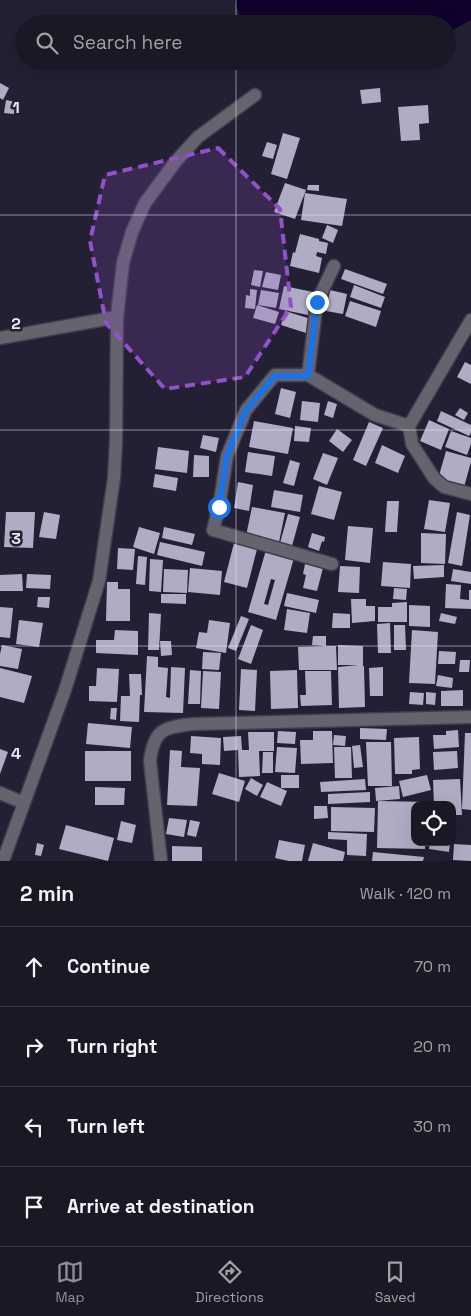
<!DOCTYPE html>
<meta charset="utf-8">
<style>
body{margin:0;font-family:"Space Grotesk",sans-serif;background:#282532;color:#f1f3f6}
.controls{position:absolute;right:15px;bottom:15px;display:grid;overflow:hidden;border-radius:10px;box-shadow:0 5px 20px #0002}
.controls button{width:45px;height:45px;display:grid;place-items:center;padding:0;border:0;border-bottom:1px solid #393743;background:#1b1826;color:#f1f3f6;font:25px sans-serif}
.stop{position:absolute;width:15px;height:15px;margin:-11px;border:4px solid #1a73e8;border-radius:50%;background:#fff}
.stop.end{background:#1a73e8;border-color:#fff;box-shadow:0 1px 5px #0008}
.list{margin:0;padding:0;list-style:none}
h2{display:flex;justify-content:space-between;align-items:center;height:65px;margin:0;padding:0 20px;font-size:21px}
h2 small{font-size:16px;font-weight:400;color:#a0a0a7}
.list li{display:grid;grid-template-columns:32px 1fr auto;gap:15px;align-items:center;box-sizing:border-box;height:80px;padding:0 20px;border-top:1px solid #393743}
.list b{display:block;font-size:19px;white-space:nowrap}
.list em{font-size:16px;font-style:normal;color:#a0a0a7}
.icon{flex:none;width:28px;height:28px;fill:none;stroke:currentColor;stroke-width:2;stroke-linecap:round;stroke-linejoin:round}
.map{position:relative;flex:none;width:471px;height:861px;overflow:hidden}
.search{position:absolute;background:#1b1826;box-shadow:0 5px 20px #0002;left:15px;right:15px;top:15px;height:55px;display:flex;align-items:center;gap:12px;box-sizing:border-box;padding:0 18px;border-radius:28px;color:#a0a0a7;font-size:19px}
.sheet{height:385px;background:#1b1826}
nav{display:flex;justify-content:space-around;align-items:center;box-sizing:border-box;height:70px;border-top:1px solid #393743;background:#1b1826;font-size:14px;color:#a0a0a7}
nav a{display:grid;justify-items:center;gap:2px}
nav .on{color:#8c9099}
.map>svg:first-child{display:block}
</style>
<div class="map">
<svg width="471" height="861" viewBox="0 0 471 861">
<rect width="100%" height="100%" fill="#242033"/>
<path fill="#0f002c" d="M234 0H471V20L447 33V24H243Z"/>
<g fill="#b0acc4" fill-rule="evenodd">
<path d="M0 83 9 88 3 100 0 98Z"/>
<path d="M380 88 381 102 362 104 360 90Z"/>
<path d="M6 100 16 102 14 114 4 113Z"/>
<path d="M428 105 429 123 419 124 420 140 401 141 398 107Z"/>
<path d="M283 133 300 138 287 179 271 174Z"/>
<path d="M267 142 277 145 273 159 262 156Z"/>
<path d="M285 183 306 190 295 219 274 212Z"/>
<path d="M308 185H319V191L307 190Z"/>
<path d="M305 193 347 199 342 226 301 220Z"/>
<path d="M327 225 338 230 333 243 322 238Z"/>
<path d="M300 234 319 239V241L328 243 326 254 317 252 316 256 322 258 319 273 290 266 293 252 295 253Z"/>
<path d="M345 269 387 284 383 294 341 279Z"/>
<path d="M254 270 263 271 260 287 251 285Z"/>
<path d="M266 272 281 275 278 290 262 287Z"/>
<path d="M354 285 385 297 381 308 350 297Z"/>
<path d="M284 286 318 293 313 316 279 309Z"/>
<path d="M250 289 257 290 255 309 245 308 246 295 250 296Z"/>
<path d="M261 290 279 293 276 308 258 305Z"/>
<path d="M330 290 347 294 343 314 326 311Z"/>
<path d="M350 301 381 311 376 327 345 316Z"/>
<path d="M257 305 279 312 275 324 253 318Z"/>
<path d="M285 311 311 319 306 333 281 325Z"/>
<path d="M465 362 471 365V384L457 377Z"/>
<path d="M281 388 296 392 290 418 275 414Z"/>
<path d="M302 401 320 403 318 422 300 420Z"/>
<path d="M328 401 337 404 333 418 324 415Z"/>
<path d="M460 408 468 413 464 420 455 415Z"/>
<path d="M441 411 471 425V433L469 436 437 421Z"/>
<path d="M429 420 449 429 441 450 420 441Z"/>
<path d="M254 421 293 428 288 454 249 447Z"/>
<path d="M369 422 383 428 366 466 353 460Z"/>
<path d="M295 426 311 428 309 442 294 441Z"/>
<path d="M337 429 352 440 343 452 329 441Z"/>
<path d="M451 431 471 438V444L467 455 445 447Z"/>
<path d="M203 435 219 438 216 452 200 448Z"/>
<path d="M382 445 405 456 398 473 375 463Z"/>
<path d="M158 447 189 451 187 473 155 469Z"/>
<path d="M446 451 471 458V462L464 487 438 479Z"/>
<path d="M248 452 275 456 272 476 245 472Z"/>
<path d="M323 453 338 458 327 485 313 479Z"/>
<path d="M194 455 209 456V477H193Z"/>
<path d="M290 460 300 463 294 486 283 483Z"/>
<path d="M155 474 178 478 176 491 153 487Z"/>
<path d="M238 482 253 485 249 511 234 508Z"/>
<path d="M319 486 342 492 334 520 311 514Z"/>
<path d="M274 490 303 495 300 512 271 507Z"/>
<path d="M429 500 450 503 445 532 424 529Z"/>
<path d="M387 501H399L397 532H385Z"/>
<path d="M252 507 285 513 279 542 246 536Z"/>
<path d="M6 512H35L33 548 4 547Z"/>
<path d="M44 512 60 515 56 539 39 537Z"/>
<path d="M457 512 470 515 462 566 448 563Z"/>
<path d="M288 514 300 517 292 546 280 543Z"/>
<path d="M348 526 373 528 370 563 345 560Z"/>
<path d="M139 527 160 533 154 554 133 547Z"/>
<path d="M164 527 195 534 192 545 162 538Z"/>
<path d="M312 533 325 537 324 542 322 541 319 551 308 547Z"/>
<path d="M421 533 446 534 445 564 421 563Z"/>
<path d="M160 542 205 552 202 566 157 555Z"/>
<path d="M234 543 257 549 247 588 224 582Z"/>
<path d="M118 548 135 549 133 570 117 569Z"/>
<path d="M266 550 294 558 276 620 248 612ZM271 579 275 580 268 605 264 604Z"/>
<path d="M138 556 147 557 145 585 136 584Z"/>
<path d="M150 559 163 560 161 592 149 591Z"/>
<path d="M383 562 411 564 410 588 381 586Z"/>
<path d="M305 564 323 568 317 591 303 588 306 575 303 574Z"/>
<path d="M444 565V577L414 579 413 566Z"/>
<path d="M340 566 360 567 359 593 338 592Z"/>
<path d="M190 568 222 571 220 595 188 592Z"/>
<path d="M164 569 188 570 187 593 163 592Z"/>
<path d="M453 569 471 572V584L451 581Z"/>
<path d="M22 574 23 591H0V575Z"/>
<path d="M27 574 51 575 50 589 26 588Z"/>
<path d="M107 582H118V589H130V621H106Z"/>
<path d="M446 584 461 585 460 599 469 600V590H471V609L445 608Z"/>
<path d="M394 588 407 589 406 600 393 599Z"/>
<path d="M287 593 319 600 316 613 284 606Z"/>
<path d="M161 594H186V604L161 603Z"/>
<path d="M38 597H50L49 608 37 607Z"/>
<path d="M351 599H366V606H375V621L352 623Z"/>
<path d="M407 602V622H378V607H392V603Z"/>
<path d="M409 605 430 606V627L409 626Z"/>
<path d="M0 607 13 608 10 638 0 637Z"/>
<path d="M287 609 310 613 307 633 284 630Z"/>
<path d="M149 613 161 614 159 650H148Z"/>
<path d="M333 613 350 614V628H332Z"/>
<path d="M441 613 457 617 455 624 439 621Z"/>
<path d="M241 616 249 619 236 651 228 648Z"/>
<path d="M19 620 43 623 39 647 16 644Z"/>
<path d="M209 620 230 623 226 653 196 648 199 632 207 633Z"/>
<path d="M390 623 391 653H378L377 624Z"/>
<path d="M251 625 263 630 251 664 238 659Z"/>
<path d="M394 625H405L406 650H394Z"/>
<path d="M115 630 138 631V655L96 653V640H114Z"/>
<path d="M412 630 438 632 435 684 409 683Z"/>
<path d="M313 636H326V646L312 645Z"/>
<path d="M160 641H171L172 655 161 656Z"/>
<path d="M2 645 22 649 18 669 0 666V654Z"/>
<path d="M338 645 363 646V666H364L365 707 339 708 338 667 358 665H338Z"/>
<path d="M331 646H336L337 670H299L298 647Z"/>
<path d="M439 651 456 652 455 664H438Z"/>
<path d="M203 652 221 653 219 670 202 669Z"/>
<path d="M147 656 158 657V667L168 668 166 697 170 698 171 667 185 668 183 713 144 712Z"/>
<path d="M460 660H470L469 672H459Z"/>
<path d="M383 667V696H370L369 668Z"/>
<path d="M0 668 32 676 24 703 0 697Z"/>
<path d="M97 668 119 669 117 702 89 701V686H96Z"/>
<path d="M241 669 257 670 255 711 239 710Z"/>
<path d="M190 670 201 671 200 704H188Z"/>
<path d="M297 670 298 708 271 709 270 671Z"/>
<path d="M203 671 221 672 219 709 201 708Z"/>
<path d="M305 671H331L332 705 301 706 300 695H306Z"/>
<path d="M129 674H141L142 695H140L139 722 120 721 121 696H130Z"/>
<path d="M438 675 453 678 452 688 436 686Z"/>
<path d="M463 690V706H441V691Z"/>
<path d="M410 692 424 693 423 705 409 704Z"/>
<path d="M426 692 436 693 435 705 426 704Z"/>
<path d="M111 708H117L116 720 110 719Z"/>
<path d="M88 723 132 727 130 748 86 744Z"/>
<path d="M360 728 387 729 386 740 360 739Z"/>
<path d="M458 730 459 747 434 749 433 735H446V731Z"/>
<path d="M278 731 296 732 295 744 277 743Z"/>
<path d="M313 731H332L333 763 301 764 300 740H313Z"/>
<path d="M248 732H274V751H259L260 776 239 777 238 750 224 751 223 737 241 736 242 750H249Z"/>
<path d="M465 733H471V810L462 809Z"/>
<path d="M334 735 346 736 345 746 333 745Z"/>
<path d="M191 736 221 738 220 765 202 764V754L190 753Z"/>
<path d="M419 737 420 769 412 770V774H395L394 738Z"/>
<path d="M366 742H391L392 786H368Z"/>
<path d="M360 745 363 767 354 768 352 746Z"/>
<path d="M277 747 297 748 295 773 275 772Z"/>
<path d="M334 747H351L352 778H335Z"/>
<path d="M0 749 8 752 0 774Z"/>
<path d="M170 750 182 751 181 767 200 768 197 806 167 805Z"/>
<rect x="85" y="751" width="46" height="30"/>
<path d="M457 751 458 768 434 770 433 752Z"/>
<path d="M263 752H273V773H262Z"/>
<path d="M219 773 245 781 239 802 212 794Z"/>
<rect x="281" y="775" width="18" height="13"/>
<path d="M427 775 431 790 403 797 399 781Z"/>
<path d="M251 778 263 785 257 796 245 789Z"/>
<path d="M365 779 366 790 321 792 320 782Z"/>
<path d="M460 779 462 815H452V805H434L433 780Z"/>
<path d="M267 782 287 791 281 806 260 797Z"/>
<path d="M399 786 400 799 376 801 375 788Z"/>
<path d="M95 787 125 788 124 805H95Z"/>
<path d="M370 792V802L328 804V794Z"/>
<path d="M378 801 431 802V805H415V842H425V849L377 848Z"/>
<path d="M314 806H327L328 818 314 819Z"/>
<path d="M331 807 375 808 374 832 331 831Z"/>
<path d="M169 818 187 820 184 837 166 834Z"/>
<path d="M190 820 200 822 196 837 187 835Z"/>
<path d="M121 821 136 825 132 843 117 840Z"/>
<path d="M66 825 114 838 108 861 59 849Z"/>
<path d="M328 832 367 834 366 856 347 855V840L328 839Z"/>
<path d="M279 840 305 845 302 861H289L275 858Z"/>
<path d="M430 842H450L449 852 429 849Z"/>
<path d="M37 843 44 845 41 856 35 855Z"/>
<path d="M313 843 345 852 343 861H308Z"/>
<path d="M454 844 471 845V861L453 860Z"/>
<path d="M172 846 202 847V861H172Z"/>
<path d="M373 852 424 857 423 861H372Z"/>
</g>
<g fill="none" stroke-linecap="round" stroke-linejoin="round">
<defs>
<g id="minor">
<path d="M334 266 317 302 308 375 375 415 409 426 412 444 434 478 444 487 471 494"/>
<path d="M0 338 117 317"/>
<path d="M308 375H275L246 410 227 456 219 507 213 530 332 564"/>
<path d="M409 426 471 320"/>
<path d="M0 793 24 803"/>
<path d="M161 861 150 761C154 729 164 727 194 724L471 717"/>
</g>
<path id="tertiary" d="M3 861 65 690 99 581 114 478 116 442 117 317 123 263 132 232 145 203 176 161 198 137 255 95"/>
</defs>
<use href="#minor" stroke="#403c4e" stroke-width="15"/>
<use href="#tertiary" stroke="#403c4e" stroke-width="15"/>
<use href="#minor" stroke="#65636d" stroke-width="12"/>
<use href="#tertiary" stroke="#65636d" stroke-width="12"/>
</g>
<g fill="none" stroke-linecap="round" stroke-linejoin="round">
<path stroke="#1a73e8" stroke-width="6" d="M219 507 227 456 246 410 275 376H308L317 302"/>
</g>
<path fill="#9151ca" fill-opacity="0.2" stroke="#9151ca" stroke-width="4" stroke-dasharray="10 6" stroke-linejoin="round" d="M218 148 280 209 291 307 245 377 165 389 106 323 90 241 105 175Z"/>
<path fill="none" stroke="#e9e7f4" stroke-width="1" stroke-opacity="0.55" d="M236 0V24M236 61V861M0 215H471M0 430H471M0 646H471"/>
<g font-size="16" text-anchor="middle" font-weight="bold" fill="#e9e7f4" stroke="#242033" stroke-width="5" stroke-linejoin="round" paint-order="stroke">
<text x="16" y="113">1</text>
<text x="16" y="329">2</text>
<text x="16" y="544">3</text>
<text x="16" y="759">4</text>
</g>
</svg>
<div class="controls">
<button><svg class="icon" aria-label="locate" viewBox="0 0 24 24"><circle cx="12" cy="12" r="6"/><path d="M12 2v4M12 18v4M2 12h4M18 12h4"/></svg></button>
</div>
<div class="stop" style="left:219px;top:507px"></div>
<div class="stop end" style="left:317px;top:302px"></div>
<div class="search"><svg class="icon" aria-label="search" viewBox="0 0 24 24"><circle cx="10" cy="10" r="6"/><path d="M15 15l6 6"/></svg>Search here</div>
</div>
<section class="sheet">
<h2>2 min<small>Walk · 120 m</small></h2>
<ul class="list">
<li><svg class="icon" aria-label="ahead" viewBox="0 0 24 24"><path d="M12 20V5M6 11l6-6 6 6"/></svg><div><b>Continue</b></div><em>70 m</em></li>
<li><svg class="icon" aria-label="right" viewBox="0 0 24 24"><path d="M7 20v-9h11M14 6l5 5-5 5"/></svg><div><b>Turn right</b></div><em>20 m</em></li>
<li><svg class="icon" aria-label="left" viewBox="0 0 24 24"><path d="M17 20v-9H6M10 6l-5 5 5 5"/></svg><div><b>Turn left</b></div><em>30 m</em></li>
<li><svg class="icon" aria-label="arrive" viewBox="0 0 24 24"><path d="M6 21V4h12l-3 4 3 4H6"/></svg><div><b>Arrive at destination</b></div></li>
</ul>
</section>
<nav>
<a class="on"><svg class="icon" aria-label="map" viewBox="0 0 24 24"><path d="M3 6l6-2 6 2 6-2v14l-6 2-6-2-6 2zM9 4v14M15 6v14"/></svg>Map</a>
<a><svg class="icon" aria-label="directions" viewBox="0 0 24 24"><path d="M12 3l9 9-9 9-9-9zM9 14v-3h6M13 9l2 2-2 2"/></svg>Directions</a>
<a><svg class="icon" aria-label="saved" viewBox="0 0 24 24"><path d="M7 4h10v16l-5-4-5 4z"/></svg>Saved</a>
</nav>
